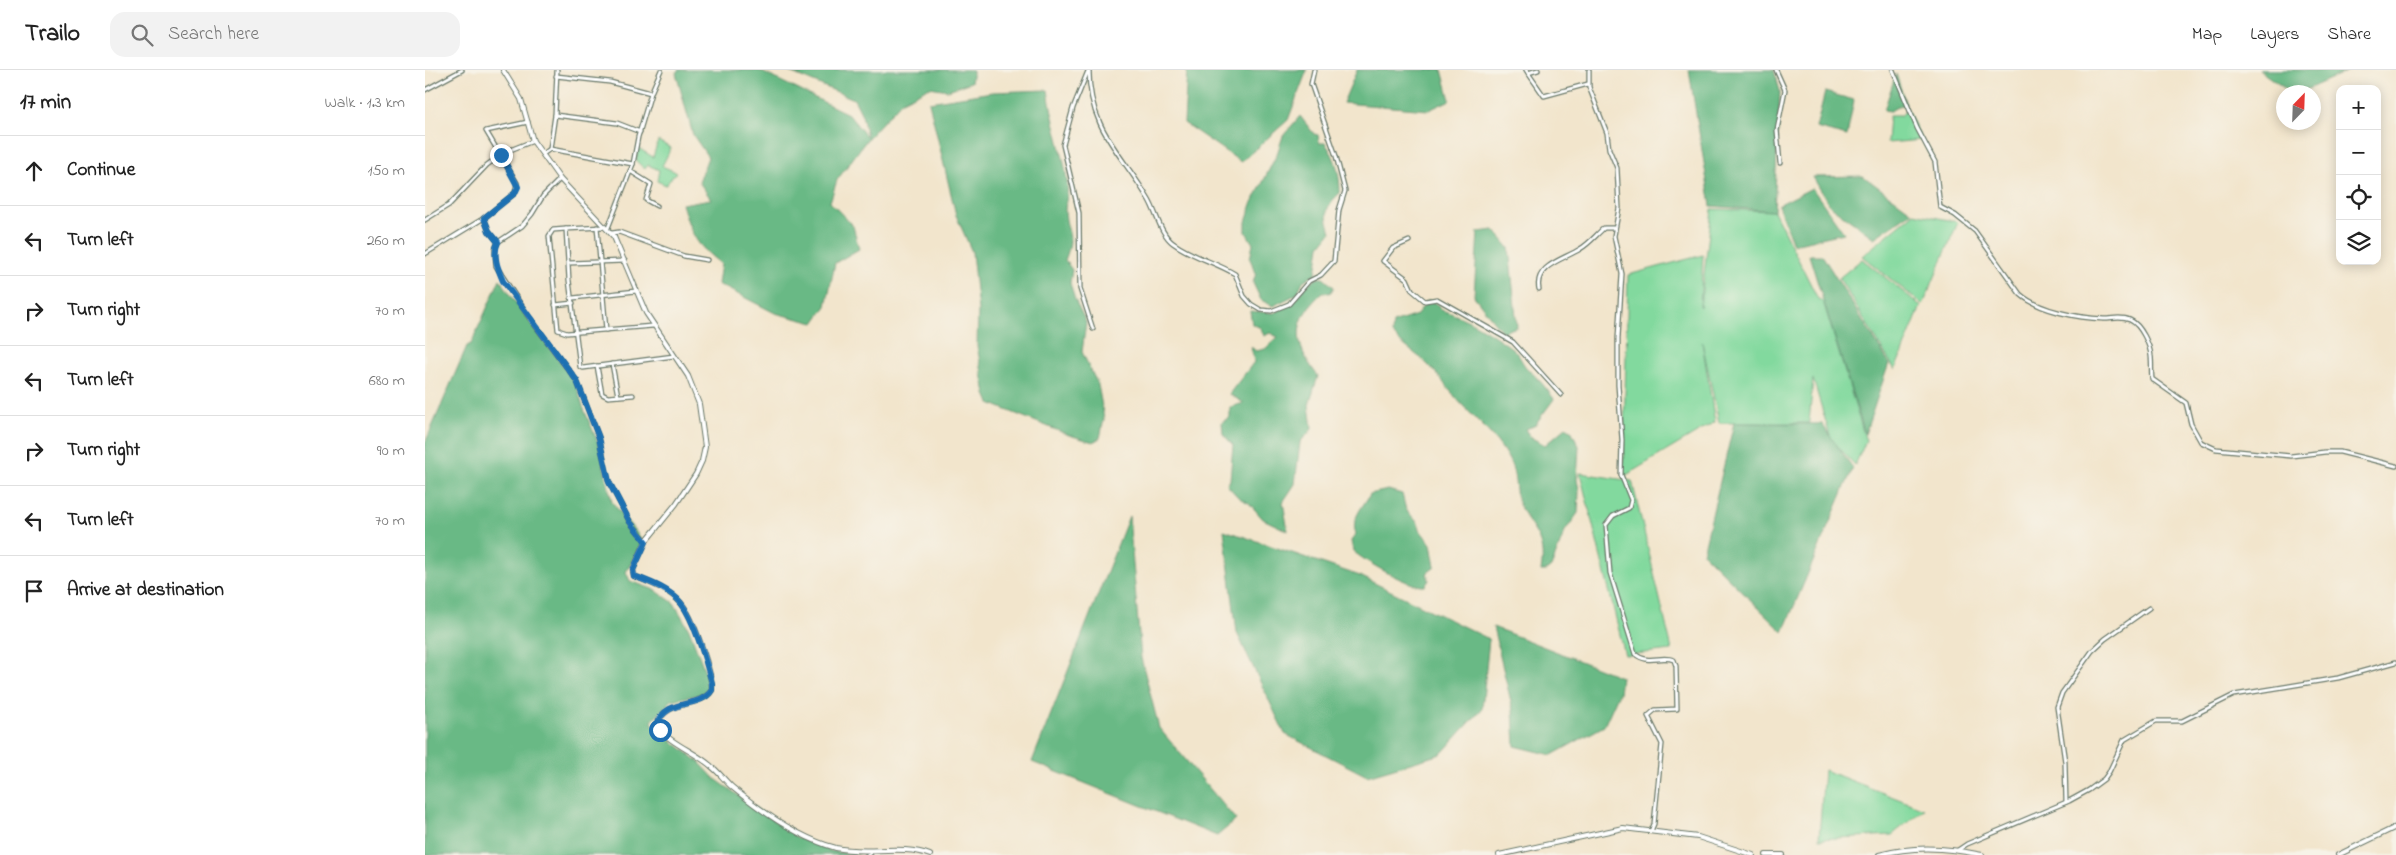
<!DOCTYPE html>
<meta charset="utf-8">
<style>
body{margin:0;font-family:"Indie Flower",sans-serif;background:#f2f2f2;color:#222}
.controls{position:absolute;right:15px;top:15px;display:grid;overflow:hidden;border-radius:10px;box-shadow:0 2px 12px #0003}
.controls button{width:45px;height:45px;display:grid;place-items:center;padding:0;border:0;border-bottom:1px solid #e0e0e0;background:#fff;color:#222;font:25px sans-serif}
.compass{position:absolute;left:1851px;top:15px;width:45px;height:45px;border-radius:50%;background:#fff;box-shadow:0 2px 12px #0003;rotate:23deg}
.stop{position:absolute;width:15px;height:15px;margin:-11px;border:4px solid #1f6fb2;border-radius:50%;background:#fff}
.stop.end{background:#1f6fb2;border-color:#fff;box-shadow:0 1px 5px #0008}
.list{margin:0;padding:0;list-style:none}
h2{display:flex;justify-content:space-between;align-items:center;height:65px;margin:0;padding:0 20px;font-size:21px}
h2 small{font-size:16px;font-weight:400;color:#767676}
.list li{display:grid;grid-template-columns:32px 1fr auto;gap:15px;align-items:center;box-sizing:border-box;height:70px;padding:0 20px;border-top:1px solid #e0e0e0}
.list b{display:block;font-size:19px;white-space:nowrap}
.list em{font-size:16px;font-style:normal;color:#767676}
.icon{flex:none;width:28px;height:28px;fill:none;stroke:currentColor;stroke-width:2;stroke-linecap:round;stroke-linejoin:round}
.map{position:relative;flex:none;width:1971px;height:785px;overflow:hidden}
header{display:flex;align-items:center;gap:30px;box-sizing:border-box;height:70px;padding:0 25px;background:#fff;border-bottom:1px solid #e0e0e0}
header strong{font-size:24px}
nav{display:flex;gap:28px;margin-inline-start:auto;font-size:18px}
.search{width:350px;height:45px;background:#f2f2f2;display:flex;align-items:center;gap:12px;box-sizing:border-box;padding:0 18px;border-radius:15px;color:#767676;font-size:19px}
main{display:flex}
aside{flex:1;background:#fff}
.map>svg:first-child{display:block}
</style>
<header>
<strong>Trailo</strong>
<div class="search"><svg class="icon" aria-label="search" viewBox="0 0 24 24"><circle cx="10" cy="10" r="6"/><path d="M15 15l6 6"/></svg>Search here</div>
<nav><a>Map</a><a>Layers</a><a>Share</a></nav>
</header>
<main>
<aside>
<h2>17 min<small>Walk · 1.3 km</small></h2>
<ul class="list">
<li><svg class="icon" aria-label="ahead" viewBox="0 0 24 24"><path d="M12 20V5M6 11l6-6 6 6"/></svg><div><b>Continue</b></div><em>150 m</em></li>
<li><svg class="icon" aria-label="left" viewBox="0 0 24 24"><path d="M17 20v-9H6M10 6l-5 5 5 5"/></svg><div><b>Turn left</b></div><em>260 m</em></li>
<li><svg class="icon" aria-label="right" viewBox="0 0 24 24"><path d="M7 20v-9h11M14 6l5 5-5 5"/></svg><div><b>Turn right</b></div><em>70 m</em></li>
<li><svg class="icon" aria-label="left" viewBox="0 0 24 24"><path d="M17 20v-9H6M10 6l-5 5 5 5"/></svg><div><b>Turn left</b></div><em>680 m</em></li>
<li><svg class="icon" aria-label="right" viewBox="0 0 24 24"><path d="M7 20v-9h11M14 6l5 5-5 5"/></svg><div><b>Turn right</b></div><em>90 m</em></li>
<li><svg class="icon" aria-label="left" viewBox="0 0 24 24"><path d="M17 20v-9H6M10 6l-5 5 5 5"/></svg><div><b>Turn left</b></div><em>70 m</em></li>
<li><svg class="icon" aria-label="arrive" viewBox="0 0 24 24"><path d="M6 21V4h12l-3 4 3 4H6"/></svg><div><b>Arrive at destination</b></div></li>
</ul>
</aside>
<div class="map">
<svg width="1971" height="785" viewBox="0 0 1971 785">
<rect width="100%" height="100%" fill="#f7f3e8"/>
<filter id="ink" filterUnits="userSpaceOnUse"><feTurbulence type="fractalNoise" baseFrequency=".02" numOctaves="2"/><feDisplacementMap in="SourceGraphic" scale="10" xChannelSelector="R" yChannelSelector="G"/><feConvolveMatrix kernelMatrix="1 2 1 2 8 2 1 2 1" color-interpolation-filters="sRGB"/></filter>
<filter id="wash" filterUnits="userSpaceOnUse"><feTurbulence type="fractalNoise" baseFrequency=".0096" numOctaves="4" result="noise"/><feDisplacementMap in="SourceGraphic" scale="20" xChannelSelector="R" yChannelSelector="G"/><feGaussianBlur stdDeviation="1.12" result="paint"/><feColorMatrix in="noise" values="0 0 0 0 0 0 0 0 0 0 0 0 0 0 0 0 0 1.4 0 .05"/><feComposite in="paint" operator="in"/></filter>
<g filter="url(#wash)">
<rect width="100%" height="100%" fill="#f2e5cc"/>
<g fill="#82d99e" stroke="#508b69">
<path d="M1482 39 1497 70 1462 73 1464 46H1476Z"/>
<path d="M233 71 246 78 237 96 251 102 241 115 232 111 234 100 223 95 220 99 211 91 213 78 228 87Z"/>
<path d="M1287 139 1349 141 1393 229 1398 231 1441 371 1430 395 1406 369 1388 309 1384 353H1294L1277 272 1290 352 1198 407 1203 205 1278 185 1275 237Z"/>
<path d="M1489 143 1533 152 1498 235 1437 186Z"/>
<path d="M1437 189 1496 236 1470 300 1414 208Z"/>
<path d="M1155 403 1207 411 1247 580 1200 585Z"/>
<path d="M1399 700 1499 739 1467 765 1394 769Z"/>
</g>
<g fill="#69b985" stroke="#447b5c">
<path d="M253 0H333L423 44 442 67 437 45 429 29 360 0H548L546 12 523 20 505 17 477 31 443 68 412 110 405 132 428 156 434 179 410 193 401 236 389 253 350 243 293 214 296 194C269 173 267 165 257 134L286 129 274 112 283 87 268 65 251 3Z"/>
<path d="M762 0H882L863 50 816 92 759 53Z"/>
<path d="M932 0H1017L1025 30 1004 40 918 33Z"/>
<path d="M1264 0H1349L1355 21 1349 141 1286 136Z"/>
<path d="M1834 0H1925L1876 22H1865Z"/>
<path d="M1471 4 1481 35 1474 36 1465 41 1459 40Z"/>
<path d="M623 20C627 51 638 80 642 111 644 121 640 132 640 142 642 165 650 165 640 190L647 200 645 213 650 230 661 252 657 282 673 315 676 331 679 349 675 368 668 372 644 365 579 339 565 333 561 324 552 276 553 240 547 182 531 145 504 32 567 22Z"/>
<path d="M1400 22 1429 30 1422 66 1391 58Z"/>
<path d="M875 46 889 64 893 65 894 73H900C911 87 915 105 915 123 899 138 900 142 906 162L895 176 891 203 878 211 872 224 848 236 836 230 828 213 831 203 825 189 828 174 821 162V152L827 134 852 84 858 66Z"/>
<path d="M1438 106 1487 142 1449 168 1405 136 1388 107Z"/>
<path d="M1387 118 1419 163 1368 174 1353 135Z"/>
<path d="M1069 160 1084 178 1092 257 1077 262 1049 226 1053 162Z"/>
<path d="M1384 185H1397L1464 293 1440 364Z"/>
<path d="M893 208H898L909 217 905 223 898 222C867 250 867 273 893 306L884 335 887 359 875 372 870 414 858 432 863 461 838 449 824 433 814 428 802 415 805 410 808 375 798 364 797 352 805 347V337L819 333 804 324 829 292 826 277 831 281 840 279 853 267 845 263 839 266 836 258 827 254 825 241 849 243 870 230 885 212Z"/>
<path d="M75 209 96 240 150 311 158 337 174 375 187 432 219 472 201 502 205 511 230 520 249 533 264 559 284 612 283 623 247 630 227 651 229 657 273 691 289 708 373 768 406 781 434 785H0V373L42 276 46 274Z"/>
<path d="M1003 230 1012 234 1016 240C1041 247 1067 263 1088 279 1095 284 1097 295 1104 300 1113 308 1122 319 1129 329L1109 356 1100 359 1105 367 1120 375 1141 357 1146 360 1154 376 1152 410 1154 420 1153 443 1140 461 1126 497 1121 501H1116C1122 466 1106 462 1094 434 1089 420 1092 404 1084 390 1070 363 1045 346 1027 323 1018 313 1012 302 1002 294 991 283 978 276 967 264L968 253 992 245Z"/>
<path d="M1309 353 1397 354 1428 398 1358 562 1278 483Z"/>
<path d="M963 420 977 424 981 440 993 453 994 459 1006 474 1010 497 1002 503 1004 510 1000 516C986 518 939 491 928 481L926 471 931 464C925 449 938 437 945 424Z"/>
<path d="M704 446 716 588 734 658 811 750 792 766 607 692Z"/>
<path d="M799 460 935 506 1064 569 1057 639 1016 684 942 706 860 664 812 563Z"/>
<path d="M1068 557 1196 607 1194 623 1179 656 1127 685 1090 676 1088 640Z"/>
</g>
</g>
<g filter="url(#ink)">
<g fill="none" stroke-linecap="round" stroke-linejoin="round">
<defs>
<g id="minor">
<path d="M664 0C664 60 697 83 724 130 732 144 735 163 748 173 767 187 790 192 810 204L819 226 826 234 836 240 846 241 864 234 884 211 896 205 909 191 914 140 920 121 911 86 886 14 889 0"/>
<path d="M1101 0 1119 26 1163 14"/>
<path d="M1164 0V17L1182 63 1184 79 1192 98 1194 138 1189 166 1197 204 1193 268V315L1197 370 1196 405 1206 430 1204 438 1188 446 1181 455 1185 503 1210 584C1223 595 1236 585 1249 590L1251 596 1252 639 1230 640 1223 646 1237 674 1229 754 1226 761"/>
<path d="M1351 0 1360 20 1352 60 1355 93"/>
<path d="M1468 0 1492 58 1510 92 1515 137 1530 145 1550 161 1595 224C1614 241 1654 248 1679 249 1688 249 1696 246 1705 250 1716 255 1725 275 1726 286 1727 294 1726 301 1727 309L1761 333 1766 354 1776 372 1791 379 1866 386 1900 382H1915L1971 396"/>
<path d="M663 1 648 38 638 75 654 143 655 219 668 259"/>
<path d="M1103 3 1113 0"/>
<path d="M131 6 185 12 226 23 213 67 208 94 183 158"/>
<path d="M0 20 37 0"/>
<path d="M226 23 236 0"/>
<path d="M130 45 192 53 215 62"/>
<path d="M125 79 130 45 132 0"/>
<path d="M118 84 125 79 208 94"/>
<path d="M205 101 226 114 221 130 232 136"/>
<path d="M135 109 118 126 107 144 97 156 73 172 70 179 71 196 104 247 152 311 174 368 184 412 205 452 221 471"/>
<path d="M59 148 64 161 73 172"/>
<path d="M0 150 24 135 62 95 80 82 108 71"/>
<path d="M172 157 181 260"/>
<path d="M179 157 141 159 144 210 155 297 158 298 249 286"/>
<path d="M141 159 128 160 124 166 133 260 142 263 228 256"/>
<path d="M187 163 194 162 259 186 282 190"/>
<path d="M984 171 968 178 958 191 982 209 987 220 1000 231 1012 229 1088 272 1136 325"/>
<path d="M0 184 59 148 90 123 92 113 61 61 103 52"/>
<path d="M144 193 200 191"/>
<path d="M1114 219C1109 195 1140 189 1155 179 1164 174 1171 165 1179 158H1190"/>
<path d="M148 228 211 221"/>
<path d="M130 235 148 233"/>
<path d="M187 294 193 326"/>
<path d="M172 296 177 324 183 327 208 325"/>
<path d="M1641 732 1640 692 1632 637 1637 623 1667 581 1680 569 1724 538"/>
<path d="M1533 780 1542 774 1644 731 1664 720 1679 709 1684 702 1699 670 1731 651H1757L1809 625 1913 608 1971 592"/>
<path d="M442 785 446 783"/>
</g>
<g id="tertiary">
<path d="M78 0 96 29 108 71 135 109 189 167 221 243 263 306 274 334 280 377 277 391 271 404 251 434 221 471 208 500 209 506C225 513 244 519 256 533 268 546 287 602 287 620 274 640 243 627 231 655 245 674 269 681 286 696 294 702 300 711 307 717 337 742 374 768 411 778 442 785 476 774 505 785"/>
<path d="M1074 785 1198 758 1273 767 1328 785"/>
<path d="M1341 785H1358"/>
<path d="M1454 785C1488 775 1522 777 1557 785"/>
<path d="M1913 785 1971 757"/>
</g>
</defs>
<use href="#minor" stroke="#697869" stroke-width="5.5"/>
<use href="#tertiary" stroke="#697869" stroke-width="6"/>
<use href="#minor" stroke="#fff" stroke-width="3"/>
<use href="#tertiary" stroke="#fff" stroke-width="4"/>
</g>
</g>
<g fill="none" stroke-linecap="round" stroke-linejoin="round" filter="url(#ink)">
<path stroke="#1f6fb2" stroke-width="6" d="M76 85 93 117 90 123 59 148 64 161 73 172C67 185 73 199 78 211L152 311 174 368 184 412 205 452 221 472 208 500 209 506C225 512 245 519 256 533 270 551 281 592 287 613V620C274 640 243 626 231 655L235 660"/>
</g>
</svg>
<div class="controls">
<button>+</button>
<button>−</button>
<button><svg class="icon" aria-label="locate" viewBox="0 0 24 24"><circle cx="12" cy="12" r="6"/><path d="M12 2v4M12 18v4M2 12h4M18 12h4"/></svg></button>
<button><svg class="icon" aria-label="layers" viewBox="0 0 24 24"><path d="M12 4l9 5-9 5-9-5zM3 14l9 5 9-5"/></svg></button>
</div>
<svg class="compass" viewBox="-18 -18 36 36"><path d="M0-13l5 13h-10z" fill="#e53935"/><path d="M0 13l5-13h-10z" fill="#767676"/></svg>
<div class="stop" style="left:235px;top:660px"></div>
<div class="stop end" style="left:76px;top:85px"></div>
</div>
</main>
